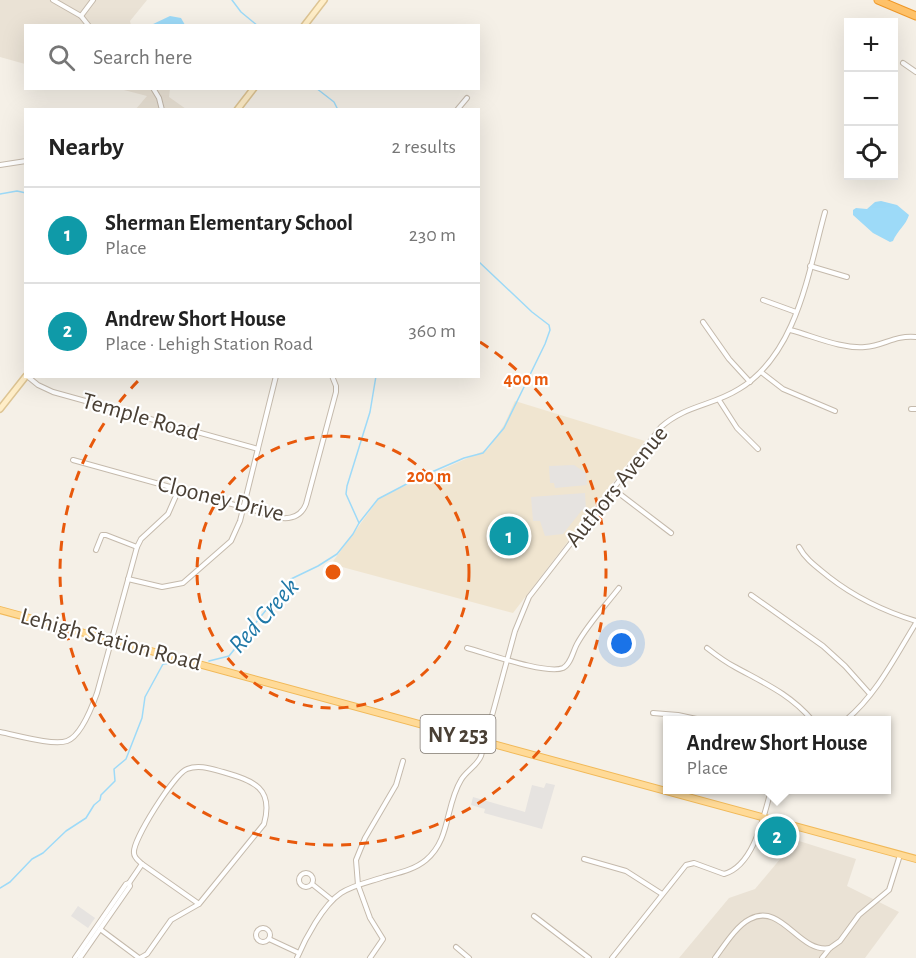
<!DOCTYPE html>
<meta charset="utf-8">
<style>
body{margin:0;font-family:"Alegreya Sans",sans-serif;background:#f2f2f2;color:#222}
.controls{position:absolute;right:18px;top:18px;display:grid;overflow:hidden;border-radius:0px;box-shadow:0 6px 24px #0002}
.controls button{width:54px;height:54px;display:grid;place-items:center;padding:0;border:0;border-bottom:2px solid #e0e0e0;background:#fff;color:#222;font:30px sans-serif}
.you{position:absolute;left:622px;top:644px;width:21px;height:21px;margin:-15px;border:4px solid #fff;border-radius:50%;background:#1a73e8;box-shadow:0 0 0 9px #1a73e833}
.badge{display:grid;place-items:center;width:39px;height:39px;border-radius:50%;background:#ff2715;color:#fff;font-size:20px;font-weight:700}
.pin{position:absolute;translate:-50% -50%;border:3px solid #fff;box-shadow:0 2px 6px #0006}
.popup{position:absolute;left:663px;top:716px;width:228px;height:78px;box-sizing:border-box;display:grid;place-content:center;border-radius:0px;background:#fff;filter:drop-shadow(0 2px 4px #0005);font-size:20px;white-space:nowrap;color:#767676}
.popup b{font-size:22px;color:#222}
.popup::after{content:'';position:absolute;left:50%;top:100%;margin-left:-12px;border:12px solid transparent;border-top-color:#fff}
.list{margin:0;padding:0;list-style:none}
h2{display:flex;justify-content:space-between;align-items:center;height:78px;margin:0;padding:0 24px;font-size:26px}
h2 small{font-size:20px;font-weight:400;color:#767676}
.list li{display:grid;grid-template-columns:39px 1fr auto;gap:18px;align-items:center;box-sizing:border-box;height:96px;padding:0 24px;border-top:2px solid #e0e0e0}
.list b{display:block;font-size:22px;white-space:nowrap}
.list p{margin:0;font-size:20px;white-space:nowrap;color:#767676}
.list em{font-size:20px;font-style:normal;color:#767676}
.icon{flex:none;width:33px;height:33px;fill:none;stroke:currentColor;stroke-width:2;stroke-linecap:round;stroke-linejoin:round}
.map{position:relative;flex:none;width:916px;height:958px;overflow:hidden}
.search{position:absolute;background:#fff;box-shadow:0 6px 24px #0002;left:24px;top:24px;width:456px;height:66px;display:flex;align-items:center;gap:15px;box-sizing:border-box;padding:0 21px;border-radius:0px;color:#767676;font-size:22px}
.panel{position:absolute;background:#fff;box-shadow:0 6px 24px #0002;left:24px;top:108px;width:456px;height:270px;border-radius:0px}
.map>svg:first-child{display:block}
</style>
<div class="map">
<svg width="916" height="958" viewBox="0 0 916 958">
<rect width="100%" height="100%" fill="#f5f0e7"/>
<g fill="#eae2d5">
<path d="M0 0H147L130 21 131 25 26 26 25 64 0 57Z"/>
<path d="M120 89H170L169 97 186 109H136L147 96Z"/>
<path d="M796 840 856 859 847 886 899 912 865 958H679L729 898 755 889Z"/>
</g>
<path fill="#f0e5d0" d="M515 401 645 441 513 613 331 564 380 497 488 449 504 425Z"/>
<g fill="#e6e3e0">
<path d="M574 465 586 473 587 485 555 488 554 483H550L549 466Z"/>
<path d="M585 493 586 510H582L563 534 545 536 540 521H533L531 497Z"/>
<path d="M546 783 555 785 542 829 484 813 485 809 471 805 473 797 525 812 532 785 544 788Z"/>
<path d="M78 906 95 918 88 928 71 916Z"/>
</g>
<g fill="#9ddaf8">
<path d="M170 16 181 18 185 25H151Z"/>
<path d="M881 201 897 205 909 215C906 225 897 231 893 241L890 242 873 233 853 215V210L856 208 867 209 875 202Z"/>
</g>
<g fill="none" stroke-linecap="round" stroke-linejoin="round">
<g stroke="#9ddaf8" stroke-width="1.5">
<path d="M232 0 241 12 258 26"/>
<path d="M316 88 334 102 338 110"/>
<path d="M0 194 17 191 26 193"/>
<path d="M359 523 378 499 418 478 464 458 483 453 504 428 545 344 550 330 549 325 532 312 478 261"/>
<path d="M209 661 229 656 291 579 318 566 337 554 353 534 359 523 346 494 347 486 370 412 376 376"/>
<path d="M0 888 10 882 32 859 43 853 66 831 86 818 94 805 100 800 101 795 115 781 114 769 126 759 142 718 145 697 163 664C175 661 187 668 199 668"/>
</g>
<defs>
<g id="street">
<path d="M53 0 81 16 89 26"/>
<path d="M81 16 93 0"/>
<path d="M903 63 916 72"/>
<path d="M153 88 159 98 162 110"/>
<path d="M457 110 467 98"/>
<path d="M0 165 26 161"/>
<path d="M810 266 847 277"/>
<path d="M763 300 796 312"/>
<path d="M703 322 729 359 750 382"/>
<path d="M790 330C814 336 840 349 865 347 884 346 894 335 916 337"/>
<path d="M761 372 783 389 835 411"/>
<path d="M27 376 38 385 53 392 258 449"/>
<path d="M719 400 737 428 758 449"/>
<path d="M911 409H916"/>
<path d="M73 460 282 518C294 519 302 514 306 504L336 392V386L332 376"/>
<path d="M612 488 671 533"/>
<path d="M799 547C806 560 817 567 829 577 856 598 883 611 916 621"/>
<path d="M96 550 102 535H106L137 547"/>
<path d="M128 579 162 587 183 583 231 541 240 521 276 376"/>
<path d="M751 595 823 646 845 666 870 694"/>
<path d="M467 648C486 653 547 675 563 668 571 664 573 651 577 644 588 624 605 606 619 588"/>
<path d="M707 648C716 655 725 662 735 667 764 683 790 694 812 720"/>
<path d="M653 713 678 715 701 720"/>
<path d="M846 720C877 694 895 657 916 623"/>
<path d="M0 732C16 735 53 746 67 741 81 736 92 707 97 693L137 547 141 539 168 514 179 489"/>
<path d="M584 859 626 871 662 894"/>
<circle cx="306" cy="880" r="7"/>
<path d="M129 883 142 864"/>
<path d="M312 884 332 900"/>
<path d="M534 916 589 958"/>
<circle cx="263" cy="935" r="7"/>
<path d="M100 929 139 958"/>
<path d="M269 939 299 953"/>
<path d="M456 947 469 958"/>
<path d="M75 958 126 884 129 883 130 886 80 958"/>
<path d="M140 958 147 954 171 920 199 904 264 824C274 788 254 781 223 772 212 769 199 764 187 769 174 774 132 841 134 853 134 858 139 861 142 864L199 904"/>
<path d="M297 958C305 939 323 905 341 893 353 885 369 882 384 877 398 873 414 870 426 860 451 839 445 806 461 780 466 771 477 766 481 756L515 631 529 597 661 427C686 405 712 406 739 389 797 354 808 273 825 212"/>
<path d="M370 958 383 939 370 918 358 885 356 860 365 838 396 785 403 761"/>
<path d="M612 958 686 865 694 863 724 874C754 866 764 815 771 790"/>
<path d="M715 958C724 946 736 926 750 919 782 902 799 954 830 948"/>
<path d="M822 958 830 948 840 941 859 915 889 890 900 855"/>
</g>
<g id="secondary">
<path d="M304 26 324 0"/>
<path d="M237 110 254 88"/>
<path d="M0 409 26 376"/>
</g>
<path id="primary" d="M0 610 916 859"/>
<path id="highway" d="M878 0 916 16"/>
</defs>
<use href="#street" stroke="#c5baac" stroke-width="6"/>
<use href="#secondary" stroke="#dec594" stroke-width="8"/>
<use href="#primary" stroke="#f1b959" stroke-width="8"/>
<use href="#highway" stroke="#ef9828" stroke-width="9"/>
<use href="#street" stroke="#fff" stroke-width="4"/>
<use href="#secondary" stroke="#ffeec8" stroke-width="5"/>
<use href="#primary" stroke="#ffda97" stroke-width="6"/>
<use href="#highway" stroke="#ffc269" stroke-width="7"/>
</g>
<g fill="none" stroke="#e8590c" stroke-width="3" stroke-dasharray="10 8">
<circle cx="333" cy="572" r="136"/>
<path d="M480 342A273 273 0 1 1 142 377"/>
</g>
<g text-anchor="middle" stroke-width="4.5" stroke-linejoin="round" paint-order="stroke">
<rect fill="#fff" stroke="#807972" stroke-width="1.5" x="420.5" y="715" width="75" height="38" rx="4.5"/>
<g font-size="22" font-weight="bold" fill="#4a4035">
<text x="458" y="742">NY 253</text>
</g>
<g font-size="24" fill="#4a4035" stroke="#fff">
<text transform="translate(141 416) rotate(16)" y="8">Temple Road</text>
<text transform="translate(616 486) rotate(-51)" y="8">Authors Avenue</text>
<text transform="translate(221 498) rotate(14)" y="8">Clooney Drive</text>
<text transform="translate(111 639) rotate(15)" y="8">Lehigh Station Road</text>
</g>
<g font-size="26" font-style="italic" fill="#1f78a7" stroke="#fff">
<text transform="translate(263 615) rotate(-48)" y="9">Red Creek</text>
</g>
</g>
<circle cx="333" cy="572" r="9" fill="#e8590c" stroke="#fff" stroke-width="3"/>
<g font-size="18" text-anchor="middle" font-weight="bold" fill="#e8590c" stroke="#fff" stroke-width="4.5" stroke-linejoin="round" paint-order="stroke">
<text x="526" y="385">400 m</text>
<text x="429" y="482">200 m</text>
</g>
</svg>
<div class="controls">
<button>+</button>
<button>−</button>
<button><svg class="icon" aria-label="locate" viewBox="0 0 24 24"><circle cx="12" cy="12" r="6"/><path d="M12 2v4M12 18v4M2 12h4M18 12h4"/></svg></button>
</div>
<div class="you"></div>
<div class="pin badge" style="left:509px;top:536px;background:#0f9aa8">1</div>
<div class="pin badge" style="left:777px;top:836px;background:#0f9aa8">2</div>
<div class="popup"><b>Andrew Short House</b>Place</div>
<div class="search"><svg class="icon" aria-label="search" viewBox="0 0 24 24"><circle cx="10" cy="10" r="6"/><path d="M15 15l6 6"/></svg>Search here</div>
<section class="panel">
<h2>Nearby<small>2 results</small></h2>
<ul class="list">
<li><span class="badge" style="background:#0f9aa8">1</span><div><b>Sherman Elementary School</b><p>Place</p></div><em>230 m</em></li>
<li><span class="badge" style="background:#0f9aa8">2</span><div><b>Andrew Short House</b><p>Place · Lehigh Station Road</p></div><em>360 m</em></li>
</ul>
</section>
</div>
